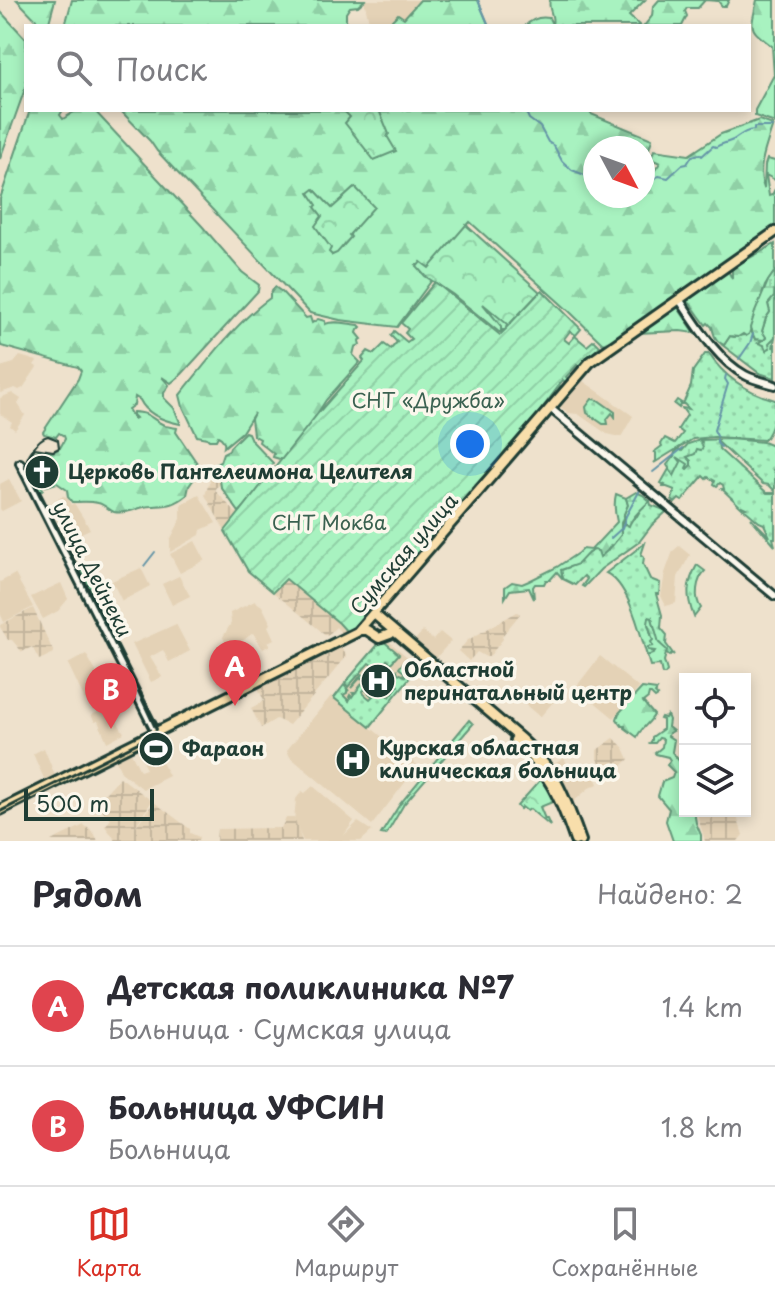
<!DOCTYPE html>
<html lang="ru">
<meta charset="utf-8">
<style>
body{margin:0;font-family:"Playpen Sans",sans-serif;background:#f7f7f7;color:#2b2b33}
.controls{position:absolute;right:24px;bottom:24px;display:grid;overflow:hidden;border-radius:0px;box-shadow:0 4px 12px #0003}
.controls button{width:72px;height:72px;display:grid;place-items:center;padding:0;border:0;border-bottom:2px solid #e1e1e2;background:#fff;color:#2b2b33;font:40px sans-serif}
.compass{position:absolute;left:583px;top:136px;width:72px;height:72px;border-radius:50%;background:#fff;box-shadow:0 4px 12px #0003;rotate:131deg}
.scale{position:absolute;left:24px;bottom:20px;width:130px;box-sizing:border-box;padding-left:8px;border:4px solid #1f3d34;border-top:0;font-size:22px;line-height:28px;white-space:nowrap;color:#1f3d34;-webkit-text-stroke:6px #fbf7ec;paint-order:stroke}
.you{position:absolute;left:470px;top:444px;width:28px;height:28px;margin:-20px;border:6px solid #fff;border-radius:50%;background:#1a73e8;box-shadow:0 0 0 12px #1a73e833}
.badge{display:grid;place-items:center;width:52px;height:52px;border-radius:50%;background:#d93025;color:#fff;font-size:26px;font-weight:700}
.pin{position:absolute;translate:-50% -66px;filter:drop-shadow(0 2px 4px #0008)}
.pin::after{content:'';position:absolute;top:42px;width:28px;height:24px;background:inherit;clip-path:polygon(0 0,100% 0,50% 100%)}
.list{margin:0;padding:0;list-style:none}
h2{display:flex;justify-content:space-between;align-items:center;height:104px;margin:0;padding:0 32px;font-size:34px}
h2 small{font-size:26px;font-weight:400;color:#7c7c81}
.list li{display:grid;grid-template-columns:52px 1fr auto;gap:24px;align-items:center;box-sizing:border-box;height:120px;padding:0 32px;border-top:2px solid #e1e1e2}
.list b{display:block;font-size:30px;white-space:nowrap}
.list p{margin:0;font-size:26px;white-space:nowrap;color:#7c7c81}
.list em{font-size:26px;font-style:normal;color:#7c7c81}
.icon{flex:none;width:44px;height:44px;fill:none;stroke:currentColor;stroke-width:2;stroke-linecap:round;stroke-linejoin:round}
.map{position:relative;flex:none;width:775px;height:841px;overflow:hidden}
.search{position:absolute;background:#fff;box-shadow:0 4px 12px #0003;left:24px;right:24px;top:24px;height:88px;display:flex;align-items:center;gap:20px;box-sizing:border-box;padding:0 28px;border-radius:0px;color:#7c7c81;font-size:30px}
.sheet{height:344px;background:#fff}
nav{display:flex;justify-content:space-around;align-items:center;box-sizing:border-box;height:112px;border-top:2px solid #e1e1e2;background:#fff;font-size:22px;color:#7c7c81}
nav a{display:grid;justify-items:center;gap:4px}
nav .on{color:#d93025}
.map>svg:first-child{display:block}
</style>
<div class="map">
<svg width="775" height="841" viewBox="0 0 775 841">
<defs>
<pattern id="industrial-grid" width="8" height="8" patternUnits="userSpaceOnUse" patternTransform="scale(2)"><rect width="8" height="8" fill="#e4d2b6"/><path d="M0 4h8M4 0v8" fill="none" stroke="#c3b59d"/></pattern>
<pattern id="grass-dots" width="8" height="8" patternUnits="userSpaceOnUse" patternTransform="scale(2)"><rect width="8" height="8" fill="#a8f2c0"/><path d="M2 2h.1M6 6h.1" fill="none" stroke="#90d0a6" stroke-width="1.8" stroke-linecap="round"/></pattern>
<pattern id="forest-firs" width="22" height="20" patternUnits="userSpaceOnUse" patternTransform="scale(2)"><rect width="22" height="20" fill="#a8f2c0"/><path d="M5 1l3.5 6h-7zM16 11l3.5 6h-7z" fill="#90d0a6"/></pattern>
<pattern id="wetland-marsh" width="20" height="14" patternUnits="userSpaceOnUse" patternTransform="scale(2)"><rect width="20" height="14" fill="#a8f2c0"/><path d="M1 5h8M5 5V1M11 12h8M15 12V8" fill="none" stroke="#90d0a6"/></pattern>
<pattern id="park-crowns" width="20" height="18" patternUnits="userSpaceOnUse" patternTransform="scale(2)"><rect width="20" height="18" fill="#a8f2c0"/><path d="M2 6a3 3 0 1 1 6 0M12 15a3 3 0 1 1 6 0" fill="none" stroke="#90d0a6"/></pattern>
<pattern id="garden-furrows" width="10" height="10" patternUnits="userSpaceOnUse" patternTransform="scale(2)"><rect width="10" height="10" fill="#a8f2c0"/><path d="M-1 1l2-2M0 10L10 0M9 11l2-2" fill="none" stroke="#90d0a6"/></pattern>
</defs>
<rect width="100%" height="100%" fill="#eee1cc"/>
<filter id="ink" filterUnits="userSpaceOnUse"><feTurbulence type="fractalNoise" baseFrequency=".0125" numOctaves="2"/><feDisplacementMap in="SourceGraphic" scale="16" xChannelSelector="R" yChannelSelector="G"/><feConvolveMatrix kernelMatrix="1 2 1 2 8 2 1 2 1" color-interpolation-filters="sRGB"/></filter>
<g filter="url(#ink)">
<g fill="#e4d2b6">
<path d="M364 0H421L403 18 398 14 394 17 399 26H370Z"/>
<path d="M20 356 37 361 34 365 37 367 23 388 19 390 15 388 0 393V367L14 363Z"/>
<path d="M579 378 633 416 621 437 607 434 578 414 568 413 557 404Z"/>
<path d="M12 393 21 399 18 404 25 415 15 430 10 426 12 422 0 414V398Z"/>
<path d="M9 479 21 501 2 511 0 509V484Z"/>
<path d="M199 495 216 523 201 530 200 535 170 552V540L181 519V505Z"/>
<path d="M63 496 67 497 71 505 74 503 90 529 79 534 75 529 68 533 53 503Z"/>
<path d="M195 541 205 560 180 573 170 554Z"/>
<path d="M679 546 690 555 678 577 676 603 666 606 661 596 665 573 673 551Z"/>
<path d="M141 568 150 586 122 601 112 581Z"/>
<path d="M15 574 33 607 4 622 0 613V582Z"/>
<path d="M179 576 190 596 172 605 162 584Z"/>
<path d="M61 583 68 599 58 611 43 619 31 597Z"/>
<path d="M255 601 262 606 271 624 268 626 274 639 268 642 270 645 263 649 253 633 229 651 223 637 231 623 230 613Z"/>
<path d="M176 624 190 651 169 662 163 650 150 657 162 677 151 682 132 644Z"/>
<path d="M423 631 433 640 440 632 451 641 435 659 414 641Z"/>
<path d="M385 638 419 667 370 727 418 766 372 825 290 757 287 750 331 696 335 698Z"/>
<path d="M86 654 107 691 104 694 89 702 85 700 68 664Z"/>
<path d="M600 656 639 688 614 718 576 687Z"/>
<path d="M539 688 554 701 540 717 521 701 532 689Z"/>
<path d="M113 705 116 712 113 714 124 733 107 742 98 721 95 722 91 715Z"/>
<path d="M44 748 56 778 46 783 33 754Z"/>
<path d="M131 752 140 771 146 769 143 763 159 756 169 776 143 789 121 772 115 759Z"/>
<path d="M564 758 570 769 574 767 580 777 585 773 588 775 592 770 598 784 589 788 572 803 564 785 553 765Z"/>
<path d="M313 786 354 821 344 835 358 822 372 831 361 841H303L294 821 296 799 302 791 305 793Z"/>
</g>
<g fill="url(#industrial-grid)">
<path d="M223 461 224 489 219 485 215 490 236 513 238 512 240 514 225 531 205 495 211 477Z"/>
<path d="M286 579 339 623 349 634 344 636 336 627 327 636 273 592Z"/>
<path d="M33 608 54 653 39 660 32 647 22 652 12 640H8L0 627V625Z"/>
<path d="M517 612 520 614 502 636 503 639 489 657H486L477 652 469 661 458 651 468 640Z"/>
<path d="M340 646 347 656 289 725 276 719 261 728 251 708 264 701 258 688Z"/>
<path d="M614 738 624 748 629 759 618 770 619 774 611 777 597 759V750Z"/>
<path d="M120 777 152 801 133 830 154 802 190 829V833L199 837 198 841H116L105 826 111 819 96 803Z"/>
<path d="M696 811H735L743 835 738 841H705Z"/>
<path d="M286 818H294L302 841H216L217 829 281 828Z"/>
<path d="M84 825 94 833 98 841H51Z"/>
</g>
<g fill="url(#grass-dots)" stroke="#64987a" stroke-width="2">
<path d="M750 328 755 339 764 340 762 342 767 350 769 341 775 337 773 348 775 343V378L759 373 721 344 724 345 730 336 734 337 749 334Z"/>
<path d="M705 354H709C725 378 747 392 775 400 775 414 774 429 764 440L714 437 693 439 654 463 656 461V453L654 452 662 446 661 444 665 438 675 443 683 433 678 429 687 415 682 408 689 409 684 404H680L679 408 674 404 677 400 683 404 691 386 693 371Z"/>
<path d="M592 399 598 400 615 412V417L612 413 607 419 608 424H603L587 413 586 407Z"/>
<path d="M729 439 763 442 775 447V469L773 470 775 473V491L769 485 763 484 718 442 719 449 767 493H775V538H773L775 546 751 518 770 537 764 524 759 522 744 509 746 508 742 506V508L722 489H724L723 485 720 483 717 486 714 484 715 481 708 477 706 479 703 476 682 501 679 499 675 503 672 500 675 490 667 487H663L665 485 661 483 669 469 674 476 677 456 691 465 687 457 702 442 700 440Z"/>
<path d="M650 501 651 505 667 511 652 525 639 542 601 569 584 587 582 586 587 579 584 576 575 585 563 579 561 570 569 567 594 549 604 553 621 534 619 529 624 518 625 524 637 516 641 509Z"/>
<path d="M645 543 641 555 644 557 643 564 650 579 660 583 659 594H656L662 615 661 628 667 635 666 644 674 655 672 653 669 656C659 648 653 631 652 618L648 624 653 640 651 651 655 650V653L647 656C640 633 629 584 606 573Z"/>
<path d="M697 565 705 571C696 580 694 598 701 608L694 617C686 596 686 585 697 565Z"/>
<path d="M80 568 83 570 86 568 91 582H94L93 579 99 578 96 581 114 616 112 617 109 612 110 620 106 621Z"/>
<path d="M382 640 399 654 391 663 387 660 379 670 369 663 348 687 345 683Z"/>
<path d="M406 659 405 661 416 670 370 727 334 698 344 685 349 691 347 689V693L343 695 349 701 350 699 349 697 350 695 352 697 354 694 353 693H355L364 681 361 677 351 688 362 674 369 680 365 689 372 695H371L365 689 363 691 364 694 370 699 379 690 390 697 398 686 389 678 397 670 398 673 405 676 404 672 399 668Z"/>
<path d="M469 720 473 724 404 804 386 835 381 834 400 804Z"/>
</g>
<g fill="url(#forest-firs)" stroke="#64987a" stroke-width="2" fill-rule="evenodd">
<path d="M17 0H55L48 26H42Z"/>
<path d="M72 0H365L358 6 350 7 346 13V21L355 26H65Z"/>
<path d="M420 0H478L489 26H390L392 20 398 14 404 18Z"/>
<path d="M550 0H645L629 16 640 26H525C533 18 540 16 549 18L552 24C555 16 547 9 550 0Z"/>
<path d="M659 0H729L726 6H722L718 1 705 0 698 8H687L685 11 687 16 682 26H644L652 16 653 7Z"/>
<path d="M757 0H775V123L755 116V110L774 75 772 46C747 28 751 29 757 0Z"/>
<path d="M0 11 26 39V86L0 159Z"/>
<path d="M30 110H63L60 115 63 119 77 110H94L202 226 242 272 259 285 258 291 182 374 171 383 162 377 169 385 164 393V398L174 408 180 422V424C165 421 147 415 140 400L135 397 134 405 128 409 134 419 136 418 133 415V412C152 413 149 418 164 425 164 426 177 428 177 428L176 432 201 469 189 486 187 495C174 506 167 505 152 506 139 506 128 515 114 512 109 510 104 504 98 503 90 501 80 502 72 502L68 497 67 490 57 483 46 486 44 481C53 471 50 464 38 458L32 462 43 489 40 492C33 482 23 468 30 457 37 447 43 450 53 452L60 448 65 439 64 436 59 433 56 437 44 434 43 432 78 379 81 371 78 367 1 346 0 342V199Z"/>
<path d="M120 110H589L591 114 652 139 644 166 655 170 660 163 651 159 654 150 689 155 721 134 759 120 773 125C767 144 756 169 764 188L765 165 767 159 775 161V180L766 175 769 196 772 195 775 189V228L754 241 615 343 612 340 603 344 570 312 470 222 430 268 427 267 426 265H417L432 278V280L397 327 340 320 310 313 157 151 150 141ZM595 148H643V196H595ZM314 189 332 209 353 189 350 237 337 252 332 255V248L320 233 322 216 316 207 318 205Z"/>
<path d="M775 244V271L765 286 749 334 746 336 743 334 738 337 730 336 724 345C715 341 714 335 712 327L708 323 706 325 686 298 727 268 732 279V270L736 263 739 264Z"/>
<path d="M275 287 282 292 306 318 310 317 312 323 318 319 325 321V324C335 320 348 324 359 325L361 327 358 330 357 333 362 339 359 341 360 345 355 347 353 355 360 362 326 400 315 417V419L283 460 273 457 274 454 259 442 260 439 253 435 251 419 254 413 242 432 224 447C225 443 223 438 218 436L216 440H209L207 438 197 436 183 407 180 395C207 362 235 323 270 298V294Z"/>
<path d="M775 287V337L769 343 770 348 766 350 764 345 758 343 766 338 762 331 766 318 770 312 768 304Z"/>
<path d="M676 305 695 333 680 331 636 333Z"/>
<path d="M245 432 248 433 251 440 273 463 260 480 263 485C254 492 249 505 239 512L221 487 219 473 215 470 216 464 220 462 223 453 229 450 230 447Z"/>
<path d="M616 494 626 498 628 505 621 523V535L612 546 611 545 607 551 600 557 598 551 594 550 588 553 578 564 561 570 563 579 557 572 550 580H546L544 584H535L533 587 534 599 529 588 510 590 505 598V587L512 582 522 584 529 581 557 567 578 553 582 549 591 550 617 522C615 514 614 502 616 494Z"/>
<path d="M649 617 652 618 659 643 667 650 664 661 667 671 665 674H662L660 665 650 666 647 656 653 654 655 651 648 650V647L653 646 651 642 653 640 648 624Z"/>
<path d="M642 688 657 690 655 693 658 696 655 698 651 694H649L648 698 643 702 654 715C650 723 640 729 637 737L625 728V726H622L617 719 619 713Z"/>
<path d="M667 715 669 720 668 727 673 731 669 733 668 736 674 740 672 752 685 768V776L680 774 685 781V811H694L696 823 701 835V841H673L666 821 669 809 658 796 662 782 672 778 674 772 667 765 670 760 668 757 656 754 655 753 662 747 663 739 659 738 655 743H650L652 740V737L663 729V720L660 719 661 717 665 718Z"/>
</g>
<g fill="url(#wetland-marsh)" stroke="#64987a" stroke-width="2">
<path d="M775 271 774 297 768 304 770 312 766 318 762 331 766 337 764 340 755 339 750 328 755 312 768 281Z"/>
<path d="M700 440 703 447 701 450 697 449 695 454 687 457 691 461V465L687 469 686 468 688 464 677 457 681 462 674 476 667 465 674 456 675 452 679 449 682 451 688 444Z"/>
<path d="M636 492 643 495 650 501C642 508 632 517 629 526L625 524 624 514 628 505 626 498Z"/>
</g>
<g fill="url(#park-crowns)" stroke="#64987a" stroke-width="2">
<path d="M345 110H379L389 134 387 136 396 151 374 160 345 123 350 117 344 111Z"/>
<path d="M356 188 374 207 349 235 351 237 337 253 332 255 329 252 331 248 315 226 322 216 315 207 317 205 309 193 314 189 332 208 353 189Z"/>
<path d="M466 225 540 292 502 332H499L452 294 425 276 417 267 421 262 429 268Z"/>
<path d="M543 777 555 801 540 807 545 819H547L550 826 530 809 527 811 522 807 520 809 517 806Z"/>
</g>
<path fill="url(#garden-furrows)" stroke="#64987a" stroke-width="2" d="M435 282 500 335 505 330H501V326L483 304 507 324 506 328 542 290 581 329 576 335 570 331 564 339 569 343 575 336 587 346 594 340 600 346 579 367 577 365 566 377 568 379 565 382 563 380 559 385 561 387H558L535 418 461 506 349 634 339 623 286 579 273 592 248 571 225 531 319 412 364 361 362 358 368 351 374 354 384 344 391 349 397 342 391 336 394 331 407 342 411 339 405 333 408 329 401 323Z"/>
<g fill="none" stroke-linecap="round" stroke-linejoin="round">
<g stroke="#6595a7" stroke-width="2">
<path d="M478 0 489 26"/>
<path d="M525 110 529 119 540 127 548 142 554 146 562 161 572 170 592 178 595 176"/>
<path d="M643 179 649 180 659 176 668 178 682 165 687 164 692 156 700 154 702 156 713 146 716 147C722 143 727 143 733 140 741 135 744 131 754 130V127H772"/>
<path d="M739 359 750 343 753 334"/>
<path d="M717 436 714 430 728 384 725 379 726 375"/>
<path d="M717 439V443L721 447"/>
<path d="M653 472 683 448"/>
<path d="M611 538 622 528 626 516 640 490"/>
<path d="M144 566 155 552"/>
</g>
<defs>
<g id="secondary">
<path d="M679 299C697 325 716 359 745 375 754 380 765 382 775 385"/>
<path d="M550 408 775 596"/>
<path d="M20 463 156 733"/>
</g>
<g id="primary">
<path d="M374 614 520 738C556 770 565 797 581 841"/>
<path d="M360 630H367L379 638 390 634"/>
<path d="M515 740C548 770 561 800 575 841"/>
<path d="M0 810 357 632 590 362 775 232"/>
</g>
</defs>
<use href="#secondary" stroke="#1f3d34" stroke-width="12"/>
<use href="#primary" stroke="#1f3d34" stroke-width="14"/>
<use href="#secondary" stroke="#fbf7ec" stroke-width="6"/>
<use href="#primary" stroke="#f8deab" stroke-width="8"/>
<path stroke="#1f3d34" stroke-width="2" d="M0 811 154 734 156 730 135 685 25 467C26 456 38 438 48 436L58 440 59 448 53 451 35 448 26 461V466L157 729 154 735 0 812"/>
</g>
</g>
<defs>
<symbol id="church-disc" viewBox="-11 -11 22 22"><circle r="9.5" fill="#1f3d34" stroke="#fbf7ec"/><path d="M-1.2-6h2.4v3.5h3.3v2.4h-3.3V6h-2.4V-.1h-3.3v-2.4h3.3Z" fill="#fff"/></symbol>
<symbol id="hospital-disc" viewBox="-11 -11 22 22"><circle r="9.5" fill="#1f3d34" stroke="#fbf7ec"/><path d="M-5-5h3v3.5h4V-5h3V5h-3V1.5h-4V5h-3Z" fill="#fff"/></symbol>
<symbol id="stadium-disc" viewBox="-11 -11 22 22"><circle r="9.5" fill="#1f3d34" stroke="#fbf7ec"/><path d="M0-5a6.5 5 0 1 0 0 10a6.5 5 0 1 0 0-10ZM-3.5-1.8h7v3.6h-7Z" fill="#fff"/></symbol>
</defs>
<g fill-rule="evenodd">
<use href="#church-disc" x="22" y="452" width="40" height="40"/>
<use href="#hospital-disc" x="358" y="661" width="40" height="40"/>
<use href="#stadium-disc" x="136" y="729" width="40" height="40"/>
<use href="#hospital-disc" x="333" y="740" width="40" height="40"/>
</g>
<g text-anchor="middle" stroke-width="7" stroke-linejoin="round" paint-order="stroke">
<g font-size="20" fill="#3a6150" stroke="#fbf7ec">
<text x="428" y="408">СНТ «Дружба»</text>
<text x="329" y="530">СНТ Моква</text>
</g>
<g font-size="20" font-weight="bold" fill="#1f3d34" stroke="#fbf7ec" text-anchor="start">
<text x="68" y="479">Церковь Пантелеимона Целителя</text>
<text x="404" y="677">Областной<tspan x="404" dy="23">перинатальный центр</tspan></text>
<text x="379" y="755">Курская областная<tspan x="379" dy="23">клиническая больница</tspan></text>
<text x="182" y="756">Фараон</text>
</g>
<g font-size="20" fill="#1f3d34" stroke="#fbf7ec">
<text transform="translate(404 554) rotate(-49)" y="7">Сумская улица</text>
<text transform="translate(92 569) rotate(63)" y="7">улица Дейнеки</text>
</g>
</g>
</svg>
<div class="controls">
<button><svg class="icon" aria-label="locate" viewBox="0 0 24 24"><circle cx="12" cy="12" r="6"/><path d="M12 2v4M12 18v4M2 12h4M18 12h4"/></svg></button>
<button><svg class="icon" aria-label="layers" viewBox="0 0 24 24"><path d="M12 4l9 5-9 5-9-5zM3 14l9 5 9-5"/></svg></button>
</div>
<svg class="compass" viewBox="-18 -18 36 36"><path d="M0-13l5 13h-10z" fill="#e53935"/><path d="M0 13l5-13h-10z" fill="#7c7c81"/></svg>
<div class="scale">500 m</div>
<div class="you"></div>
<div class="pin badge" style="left:235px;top:706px;background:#e0444e">A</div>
<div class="pin badge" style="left:111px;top:729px;background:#e0444e">B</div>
<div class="search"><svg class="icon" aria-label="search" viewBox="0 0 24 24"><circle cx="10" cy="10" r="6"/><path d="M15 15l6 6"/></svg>Поиск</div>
</div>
<section class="sheet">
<h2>Рядом<small>Найдено: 2</small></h2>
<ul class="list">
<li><span class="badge" style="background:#e0444e">A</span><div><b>Детская поликлиника №7</b><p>Больница · Сумская улица</p></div><em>1.4 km</em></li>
<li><span class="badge" style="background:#e0444e">B</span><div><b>Больница УФСИН</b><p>Больница</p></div><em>1.8 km</em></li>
</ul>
</section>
<nav>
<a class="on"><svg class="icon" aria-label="map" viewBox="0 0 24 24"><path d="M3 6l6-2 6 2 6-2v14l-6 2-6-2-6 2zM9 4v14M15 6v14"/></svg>Карта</a>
<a><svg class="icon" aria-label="directions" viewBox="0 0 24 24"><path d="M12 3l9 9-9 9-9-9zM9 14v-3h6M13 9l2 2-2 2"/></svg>Маршрут</a>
<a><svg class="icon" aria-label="saved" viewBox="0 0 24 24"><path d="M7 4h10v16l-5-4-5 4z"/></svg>Сохранённые</a>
</nav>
